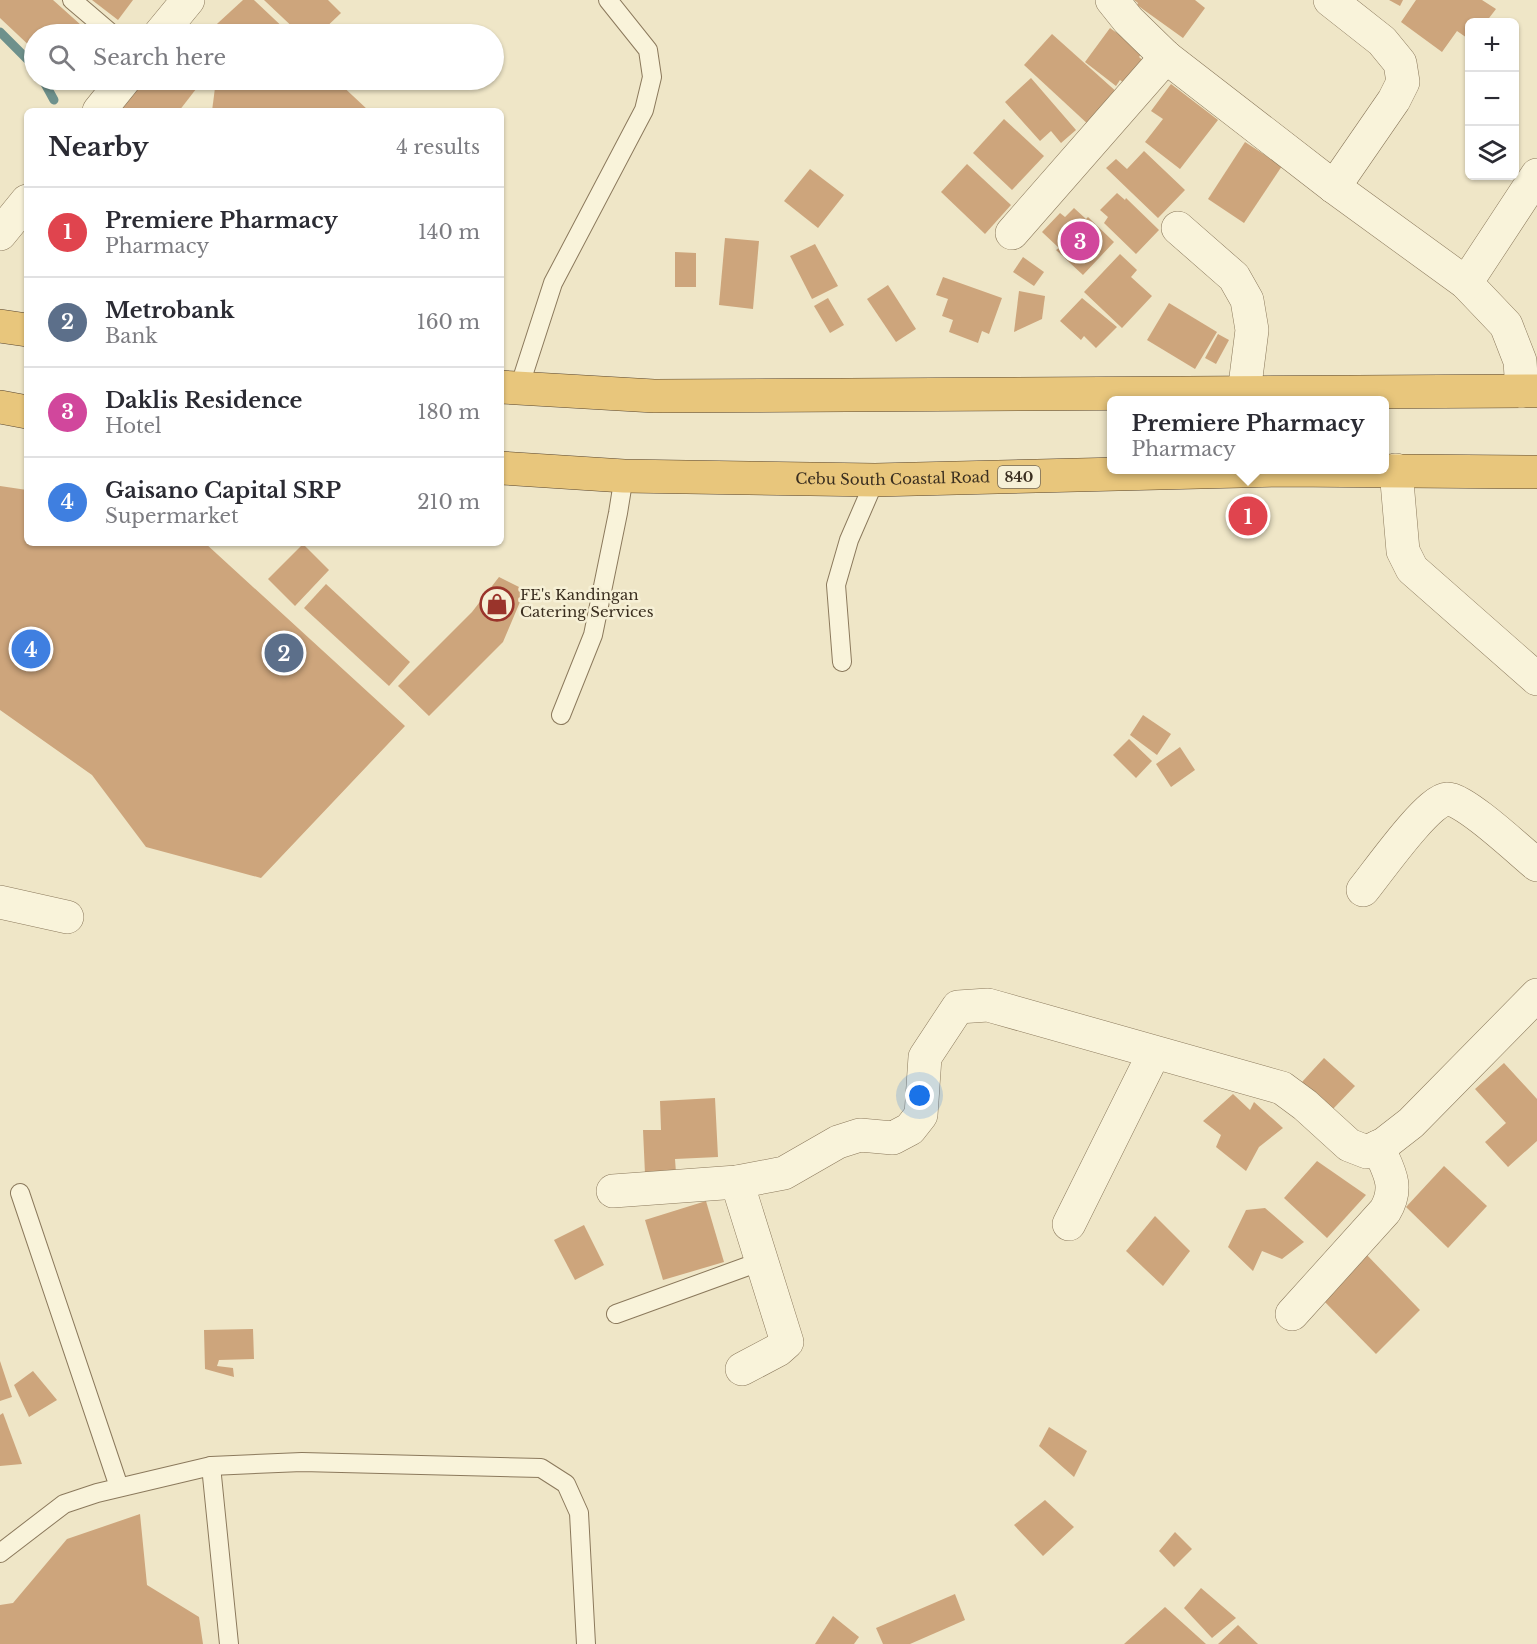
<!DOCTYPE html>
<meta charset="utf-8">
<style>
body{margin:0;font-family:"Libre Baskerville",serif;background:#f7f7f7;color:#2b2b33}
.controls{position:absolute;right:18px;top:18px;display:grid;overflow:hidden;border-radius:9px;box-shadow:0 2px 4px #0004}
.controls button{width:54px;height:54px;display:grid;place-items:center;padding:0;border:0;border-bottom:2px solid #e1e1e2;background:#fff;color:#2b2b33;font:30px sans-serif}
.you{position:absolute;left:920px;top:1096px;width:21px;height:21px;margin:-15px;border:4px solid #fff;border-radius:50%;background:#1a73e8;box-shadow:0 0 0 9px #1a73e833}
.badge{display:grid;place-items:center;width:39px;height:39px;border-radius:50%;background:#d93025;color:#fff;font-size:20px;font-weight:700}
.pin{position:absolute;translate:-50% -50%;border:3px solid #fff;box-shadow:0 2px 6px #0006}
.popup{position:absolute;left:1107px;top:396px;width:282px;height:78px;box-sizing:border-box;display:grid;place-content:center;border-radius:9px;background:#fff;filter:drop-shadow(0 2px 4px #0005);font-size:20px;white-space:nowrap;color:#7c7c81}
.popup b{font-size:22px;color:#2b2b33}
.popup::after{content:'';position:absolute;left:50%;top:100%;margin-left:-12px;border:12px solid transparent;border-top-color:#fff}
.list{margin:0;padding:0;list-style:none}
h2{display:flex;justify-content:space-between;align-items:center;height:78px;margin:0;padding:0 24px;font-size:26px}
h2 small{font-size:20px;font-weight:400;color:#7c7c81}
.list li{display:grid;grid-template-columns:39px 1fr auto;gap:18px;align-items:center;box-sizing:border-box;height:90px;padding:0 24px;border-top:2px solid #e1e1e2}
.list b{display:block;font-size:22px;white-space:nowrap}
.list p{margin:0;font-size:20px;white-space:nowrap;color:#7c7c81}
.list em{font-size:20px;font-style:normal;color:#7c7c81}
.icon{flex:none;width:33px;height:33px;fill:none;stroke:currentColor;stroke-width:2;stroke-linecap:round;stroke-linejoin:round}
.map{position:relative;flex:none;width:1537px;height:1644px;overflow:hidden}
.search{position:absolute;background:#fff;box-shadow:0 2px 4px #0004;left:24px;top:24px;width:480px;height:66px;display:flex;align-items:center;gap:15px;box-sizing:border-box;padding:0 21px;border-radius:33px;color:#7c7c81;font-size:22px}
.panel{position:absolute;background:#fff;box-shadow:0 2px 4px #0004;left:24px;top:108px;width:480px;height:438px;border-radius:9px}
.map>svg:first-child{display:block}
</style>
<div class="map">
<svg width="1537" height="1644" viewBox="0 0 1537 1644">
<rect width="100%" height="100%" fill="#efe6c7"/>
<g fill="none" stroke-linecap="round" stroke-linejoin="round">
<g stroke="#6e918c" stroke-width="9">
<path d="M0 32 34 66"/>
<path d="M43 80 54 100"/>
</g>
</g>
<g fill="#cda57c">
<path d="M0 0H53L91 34H34V50L0 18Z"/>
<path d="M92 0H133L118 20Z"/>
<path d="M243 0H254L290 34H206Z"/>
<path d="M264 0H328L341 13 319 34H300Z"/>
<path d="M1134 0H1195L1205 8 1183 38 1137 5 1138 3Z"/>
<path d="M1389 0H1403L1400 6Z"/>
<path d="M1416 0H1482L1496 9 1486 22H1470V40L1457 31 1442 52 1401 22Z"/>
<path d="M1110 28 1143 52 1139 57 1145 62 1128 86 1120 80 1116 86 1085 62Z"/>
<path d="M1052 34 1119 94 1090 126 1024 65Z"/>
<path d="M1031 78 1076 130 1061 143 1051 131 1040 141 1005 102Z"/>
<path d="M139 80H203L179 111H114Z"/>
<path d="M216 80H336L369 111H212Z"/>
<path d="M1171 84 1218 120 1180 169 1145 142 1163 119 1151 111Z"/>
<path d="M1004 119 1044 156 1012 190 973 153Z"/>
<path d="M1245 142 1282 166 1244 223 1208 199Z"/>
<path d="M1144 151 1185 190 1158 218 1106 168 1116 159 1127 169Z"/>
<path d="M967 164 1011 205 985 234 941 192Z"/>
<path d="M810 169 844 195 818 228 784 201Z"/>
<path d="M1117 193 1125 200 1126 198 1159 230 1136 254 1104 223 1108 217 1100 210Z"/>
<path d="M1074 208 1086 219 1088 217 1114 242 1083 275 1056 250 1059 248 1042 232 1060 213 1065 217Z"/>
<path d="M725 238 759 241 753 309 719 305Z"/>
<path d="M815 244 838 286 812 299 790 256Z"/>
<path d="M675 252 696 253V287H675Z"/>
<path d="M1120 254 1137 270 1131 277 1152 296 1122 328 1084 292Z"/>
<path d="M1023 257 1044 272 1034 286 1013 272Z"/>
<path d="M943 277 1002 298 989 334 982 331 978 343 949 332 953 320 942 316 948 299 936 295Z"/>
<path d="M888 285 916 329 896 342 867 299Z"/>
<path d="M1019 291 1045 296 1042 319 1014 332Z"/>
<path d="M828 298 844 325 830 333 814 306Z"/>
<path d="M1082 298 1117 327 1096 348 1084 336 1081 340 1060 321Z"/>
<path d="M1169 303 1217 332 1195 369 1147 340Z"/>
<path d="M1218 334 1229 340 1216 364 1205 358Z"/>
<path d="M0 486 27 490V543H205L405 726 261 878 146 847 92 775 0 710Z"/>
<path d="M303 544 329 570 295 606 268 579Z"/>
<path d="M499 577 525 590 503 642 429 716 398 686 472 612Z"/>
<path d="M326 584 410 662 389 686 304 608Z"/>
<path d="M1143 715 1171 734 1157 755 1130 735Z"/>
<path d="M1129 739 1152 761 1136 778 1113 755Z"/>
<path d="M1180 747 1195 770 1171 787 1156 764Z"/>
<path d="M1324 1058 1355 1086 1332 1110 1302 1082Z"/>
<path d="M1504 1063 1537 1099V1141L1508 1167 1485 1142 1506 1123 1475 1089Z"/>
<path d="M1233 1094 1250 1110 1254 1102 1283 1128 1259 1147 1246 1171 1216 1147 1221 1135 1203 1121Z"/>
<path d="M715 1098 718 1157 675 1159 676 1173 645 1174 643 1130H661L660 1101Z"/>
<path d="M1317 1161 1366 1195 1327 1238 1284 1198Z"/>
<path d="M1444 1166 1487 1206 1448 1248 1406 1207Z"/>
<path d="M706 1201 724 1262 663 1280 645 1220Z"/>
<path d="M1265 1208 1304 1242 1282 1259 1262 1251 1253 1271 1228 1247 1246 1210Z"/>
<path d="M1155 1216 1190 1251 1163 1286 1126 1251Z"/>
<path d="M584 1225 604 1265 575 1280 554 1240Z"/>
<path d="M1364 1252 1420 1310 1376 1354 1319 1296Z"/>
<path d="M253 1329 254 1359 219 1360 217 1366 233 1368 234 1377 205 1369 204 1330Z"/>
<path d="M0 1361 12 1397 0 1401Z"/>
<path d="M33 1371 57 1400 29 1417 14 1385Z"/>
<path d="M3 1413 22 1464 0 1466V1415Z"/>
<path d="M1049 1427 1087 1451 1074 1477 1039 1446Z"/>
<path d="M1045 1500 1074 1527 1043 1556 1014 1525Z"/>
<path d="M140 1514 147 1585 199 1617 203 1644H0V1605L13 1603 67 1539Z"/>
<path d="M1175 1532 1192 1549 1174 1567 1159 1551Z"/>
<path d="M1201 1588 1236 1618 1212 1638 1184 1608Z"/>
<path d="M955 1594 965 1620 910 1644H883L876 1628Z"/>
<path d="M1165 1607 1206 1644H1124Z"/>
<path d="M833 1616 859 1637 854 1644H815Z"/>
<path d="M1238 1625 1258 1644H1218Z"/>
</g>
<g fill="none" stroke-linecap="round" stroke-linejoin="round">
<defs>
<g id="service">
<path d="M72 0 112 34"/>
<path d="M519 388 553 283 644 110 652 77 648 50 608 0"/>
<path d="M842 662 836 585 849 540 875 480"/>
<path d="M561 715 593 635 618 513 624 476"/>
<path d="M20 1193 119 1487"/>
<path d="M616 1314 762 1261"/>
<path d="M211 1466 229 1644"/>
<path d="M0 1553 64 1504 97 1493 211 1466 302 1462 541 1468 566 1484 579 1513 586 1644"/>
</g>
<g id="minor">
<path d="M1112 0 1128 20 1166 57 1334 187 1466 283 1506 325 1520 361 1522 391"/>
<path d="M1330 0 1382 41 1400 63 1403 82 1394 100 1334 187"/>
<path d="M1178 228 1234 277 1247 300 1252 330 1244 393"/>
<path d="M1012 233 1166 57"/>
<path d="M1466 283 1537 175"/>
<path d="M1396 470 1403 551 1412 569 1537 679"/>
<path d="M1363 890C1377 873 1428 800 1447 799 1464 798 1521 852 1537 865"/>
<path d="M0 902 67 917"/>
<path d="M737 1182 787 1342 778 1350 742 1369"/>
<path d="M613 1191 737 1182 784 1173 838 1142 860 1135 893 1138 910 1129 921 1115 925 1057 958 1007 988 1005 1282 1088 1305 1105 1349 1145 1367 1152 1384 1144 1411 1123 1537 995"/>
<path d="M1069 1224 1154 1053"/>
<path d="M1292 1314 1385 1211C1400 1186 1388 1170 1378 1147"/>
</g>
<g id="tertiary">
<path d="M160 34 188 0"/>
<path d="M99 111 124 80"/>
<path d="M0 234 27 201"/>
</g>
<g id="trunk">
<path d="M0 326 27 330"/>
<path d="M501 387 654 396 1537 391"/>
<path d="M0 407 27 412"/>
<path id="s1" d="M501 468 624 476 875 480 1283 470 1537 472"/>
</g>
</defs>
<use href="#service" stroke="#8b795c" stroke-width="20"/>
<use href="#minor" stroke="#8b795c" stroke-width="34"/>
<use href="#tertiary" stroke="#8b795c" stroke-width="34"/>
<use href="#trunk" stroke="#594630" stroke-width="34"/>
<use href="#service" stroke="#f9f3da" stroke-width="18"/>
<use href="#minor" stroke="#f9f3da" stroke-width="33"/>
<use href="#tertiary" stroke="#f9f3da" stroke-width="33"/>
<use href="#trunk" stroke="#e8c67c" stroke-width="33"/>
</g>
<defs>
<symbol id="shop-ring" viewBox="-11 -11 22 22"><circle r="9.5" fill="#f6f0d6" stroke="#9a342b" stroke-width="1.5"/><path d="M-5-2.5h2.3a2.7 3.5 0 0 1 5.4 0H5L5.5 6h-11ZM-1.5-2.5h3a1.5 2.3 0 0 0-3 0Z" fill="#9a342b"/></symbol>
</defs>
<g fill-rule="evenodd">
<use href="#shop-ring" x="478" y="585" width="38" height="38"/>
</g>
<g text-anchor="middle" stroke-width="5" stroke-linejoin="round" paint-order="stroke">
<rect fill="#f6f0d6" stroke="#736957" stroke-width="1.5" x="998" y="466" width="42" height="22" rx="4.5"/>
<g font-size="14" font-weight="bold" fill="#3b2f20">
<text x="1019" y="482">840</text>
</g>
<g font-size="15" fill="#3b2f20" stroke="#f6f0d6">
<text dy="5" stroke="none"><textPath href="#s1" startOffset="392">Cebu South Coastal Road</textPath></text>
</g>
<g font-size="15" fill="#3b2f20" stroke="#f6f0d6" text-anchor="start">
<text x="520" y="600">FE's Kandingan<tspan x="520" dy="17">Catering Services</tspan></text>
</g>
</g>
</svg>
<div class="controls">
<button>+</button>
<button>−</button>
<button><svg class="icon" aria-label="layers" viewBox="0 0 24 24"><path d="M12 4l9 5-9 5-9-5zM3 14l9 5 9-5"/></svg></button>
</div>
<div class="you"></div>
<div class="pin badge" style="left:1248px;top:516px;background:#e0444e">1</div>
<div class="popup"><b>Premiere Pharmacy</b>Pharmacy</div>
<div class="pin badge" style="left:284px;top:653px;background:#5c6f8a">2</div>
<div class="pin badge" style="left:1080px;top:241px;background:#d1479c">3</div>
<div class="pin badge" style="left:31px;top:649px;background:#3f7fe0">4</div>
<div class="search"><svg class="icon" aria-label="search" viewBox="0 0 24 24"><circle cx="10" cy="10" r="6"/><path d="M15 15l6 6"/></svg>Search here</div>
<section class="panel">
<h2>Nearby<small>4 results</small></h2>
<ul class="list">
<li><span class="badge" style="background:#e0444e">1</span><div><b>Premiere Pharmacy</b><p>Pharmacy</p></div><em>140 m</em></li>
<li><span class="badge" style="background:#5c6f8a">2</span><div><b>Metrobank</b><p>Bank</p></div><em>160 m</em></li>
<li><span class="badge" style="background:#d1479c">3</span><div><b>Daklis Residence</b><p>Hotel</p></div><em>180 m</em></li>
<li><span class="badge" style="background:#3f7fe0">4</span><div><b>Gaisano Capital SRP</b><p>Supermarket</p></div><em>210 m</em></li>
</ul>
</section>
</div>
